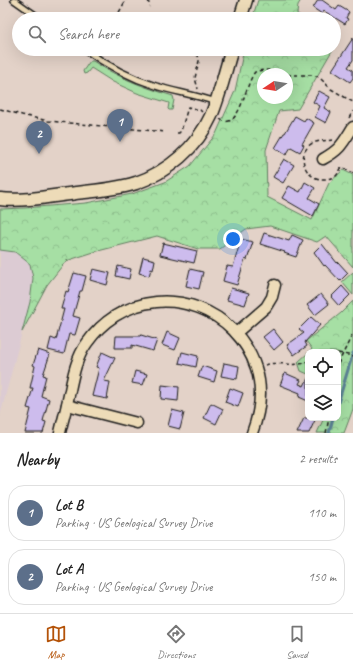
<!DOCTYPE html>
<meta charset="utf-8">
<style>
body{margin:0;font-family:Caveat,sans-serif;background:#f6f6f6;color:#222}
.controls{position:absolute;right:12px;bottom:12px;display:grid;overflow:hidden;border-radius:8px;box-shadow:0 4px 16px #0002}
.controls button{width:36px;height:36px;display:grid;place-items:center;padding:0;border:0;border-bottom:1px solid #e0e0e0;background:#fff;color:#222;font:20px sans-serif}
.compass{position:absolute;left:257px;top:68px;width:36px;height:36px;border-radius:50%;background:#fff;box-shadow:0 4px 16px #0002;rotate:258deg}
.you{position:absolute;left:233px;top:239px;width:14px;height:14px;margin:-10px;border:3px solid #fff;border-radius:50%;background:#1a73e8;box-shadow:0 0 0 6px #1a73e833}
.badge{display:grid;place-items:center;width:26px;height:26px;border-radius:50%;background:#b45309;color:#fff;font-size:13px;font-weight:700}
.pin{position:absolute;translate:-50% -33px;filter:drop-shadow(0 1px 2px #0008)}
.pin::after{content:'';position:absolute;top:21px;width:14px;height:12px;background:inherit;clip-path:polygon(0 0,100% 0,50% 100%)}
.list{margin:0;padding:0;list-style:none}
h2{display:flex;justify-content:space-between;align-items:center;height:52px;margin:0;padding:0 16px;font-size:17px}
h2 small{font-size:13px;font-weight:400;color:#767676}
.list li{display:grid;grid-template-columns:26px 1fr auto;gap:12px;align-items:center;box-sizing:border-box;height:56px;margin:0 8px 8px;padding:0 8px;border:1px solid #e0e0e0;border-radius:16px}
.list b{display:block;font-size:15px;white-space:nowrap}
.list p{margin:0;font-size:13px;white-space:nowrap;color:#767676}
.list em{font-size:13px;font-style:normal;color:#767676}
.icon{flex:none;width:22px;height:22px;fill:none;stroke:currentColor;stroke-width:2;stroke-linecap:round;stroke-linejoin:round}
.map{position:relative;flex:none;width:353px;height:433px;overflow:hidden}
.search{position:absolute;background:#fff;box-shadow:0 4px 16px #0002;left:12px;right:12px;top:12px;height:44px;display:flex;align-items:center;gap:10px;box-sizing:border-box;padding:0 14px;border-radius:22px;color:#767676;font-size:15px}
.sheet{height:180px;background:#fff}
nav{display:flex;justify-content:space-around;align-items:center;box-sizing:border-box;height:56px;border-top:1px solid #e0e0e0;background:#fff;font-size:11px;color:#767676}
nav a{display:grid;justify-items:center;gap:2px}
nav .on{color:#b45309}
.map>svg:first-child{display:block}
</style>
<div class="map">
<svg width="353" height="433" viewBox="0 0 353 433">
<defs>
<pattern id="forest-crowns" width="20" height="18" patternUnits="userSpaceOnUse"><rect width="20" height="18" fill="#a6dfa4"/><path d="M2 6a3 3 0 1 1 6 0M12 15a3 3 0 1 1 6 0" fill="none" stroke="#8ebf8d"/></pattern>
</defs>
<rect width="100%" height="100%" fill="#e3d2c8"/>
<filter id="ink" filterUnits="userSpaceOnUse"><feTurbulence type="fractalNoise" baseFrequency=".025" numOctaves="2"/><feDisplacementMap in="SourceGraphic" scale="8" xChannelSelector="R" yChannelSelector="G"/><feConvolveMatrix kernelMatrix="1 2 1 2 8 2 1 2 1" color-interpolation-filters="sRGB"/></filter>
<g filter="url(#ink)">
<path fill="#dccbd3" d="M0 250 15 252 30 264 33 278 30 302 0 416Z"/>
<path fill="#a6dfa4" stroke="#617e60" d="M90 61H93C119 78 143 87 173 96L174 100 172 110H169L168 109 169 103 137 93 113 82 91 68 87 73 84 74 83 71Z"/>
<g fill="url(#forest-crowns)" stroke="#617e60" fill-rule="evenodd">
<path d="M258 0H301L298 5 297 14 308 19H252Z"/>
<path d="M244 49H333L298 109 279 111 266 150 267 197 312 220 329 183 343 170 353 175V267L326 236 317 242 270 226 246 229 220 249H198L157 236 94 252 66 261 47 285 22 332 30 302 33 278 30 264 15 252 0 250V209L25 208 86 203 132 194 165 182 190 166 216 134 235 91ZM263 74H287V98H263Z"/>
<path d="M353 272V295L342 282Z"/>
<path d="M353 301V409L344 433H317L324 418H338V352H309L312 349 306 341 341 313Z"/>
<path d="M308 353V374L301 371 298 362Z"/>
</g>
<g fill="none" stroke-linecap="round" stroke-linejoin="round">
<g stroke="#5d8497" stroke-width="3">
<path d="M338 403 353 353"/>
<path d="M329 433 333 418"/>
</g>
</g>
<g fill="#cdbced" stroke="#1c1c1c">
<path d="M318 0H322L336 10 339 6 349 12 346 18 348 19 345 24 324 11 322 14 313 8Z"/>
<path d="M353 38V60L348 67 353 70V78L350 82 332 70Z"/>
<path d="M319 91 330 97 324 108 331 112 326 123 315 117 320 106 313 102Z"/>
<path d="M295 116 304 121 306 118 314 123 302 144 304 145 300 152 291 147 286 155 275 148 284 133H285Z"/>
<path d="M284 159 294 165 283 183 273 177Z"/>
<path d="M305 182 315 188 309 198 319 204 313 216 282 198 289 186 300 192Z"/>
<path d="M264 233 289 241 292 235 303 240 296 257 284 253 285 252 260 244Z"/>
<path d="M241 239 253 242 247 260 245 259 237 285 223 281 227 266 233 267Z"/>
<path d="M163 243 197 251 194 263 160 255Z"/>
<path d="M322 244 337 263 338 262 348 273 340 281 325 265 324 266 314 252Z"/>
<path d="M143 257 155 260 153 270 151 269 149 276 139 273Z"/>
<path d="M118 266 131 269 129 279 116 276Z"/>
<path d="M93 269 110 273 107 285 90 280Z"/>
<path d="M190 269 203 272 199 289 186 286Z"/>
<path d="M74 273 86 276 82 291H80L73 316 80 318 75 335 69 334 64 354 48 350 51 338 56 340 64 309H61L66 291 68 292Z"/>
<path d="M342 286 350 295 339 306 331 297Z"/>
<path d="M231 288 249 293 245 305 227 300Z"/>
<path d="M321 294 329 304 315 315 307 305Z"/>
<path d="M311 317 320 325 305 342 307 346 294 355 287 345 304 333 299 329Z"/>
<path d="M273 329 283 342 274 350 263 337Z"/>
<path d="M167 332 180 338 175 350 162 345Z"/>
<path d="M141 335 157 340 153 351 132 345V348H115L116 336H140Z"/>
<path d="M38 350 50 354 43 375 46 376 41 396 49 399 43 421 46 422 43 433H25L31 409 27 408 33 388H30L35 366 33 365Z"/>
<path d="M102 352 115 358 104 381 110 382 107 399 92 396 99 368 96 367Z"/>
<path d="M182 352 198 356 196 367 179 363Z"/>
<path d="M224 363 239 366 237 379 221 376Z"/>
<path d="M202 366 217 371 214 382 198 377Z"/>
<path d="M135 371 147 374 143 385 132 383Z"/>
<path d="M285 373 301 380 299 384 304 386 308 378V401L299 397 300 393 280 385Z"/>
<path d="M162 385 179 387 178 401 161 399Z"/>
<path d="M230 388 243 393 238 407 225 402Z"/>
<path d="M211 403 223 409 216 424 204 418Z"/>
<path d="M172 410 184 413 180 429 168 426Z"/>
<path d="M304 418H316L309 433H297Z"/>
</g>
<g fill="none" stroke-linecap="round" stroke-linejoin="round">
<defs>
<g id="service">
<path d="M14 0 41 19"/>
<path d="M84 49C106 65 130 78 156 86 176 92 196 95 216 102"/>
</g>
<g id="minor">
<path d="M323 159C341 149 343 143 353 127"/>
<path d="M236 333 266 307 272 297 275 285"/>
<path d="M67 405 137 423"/>
<path d="M60 433C62 423 65 414 67 404 72 383 74 361 87 343 94 333 104 323 115 316 167 283 237 309 256 368 263 389 260 412 252 433"/>
</g>
<g id="tertiary">
<path d="M240 19 246 0"/>
<path d="M0 199C23 202 52 196 76 193 96 191 117 189 136 183 168 172 197 147 211 116 220 95 225 71 232 49"/>
</g>
</defs>
<use href="#service" stroke="#1c1c1c" stroke-width="8"/>
<use href="#minor" stroke="#1c1c1c" stroke-width="13"/>
<use href="#tertiary" stroke="#1c1c1c" stroke-width="15"/>
<g stroke="#1c1c1c" stroke-width="1.5" stroke-dasharray="4 3" stroke-linecap="butt">
<path d="M148 0 150 7"/>
<path d="M118 19V14L126 0"/>
<path d="M176 49 198 55 199 61 195 78 198 89"/>
<path d="M287 75H311L317 76 320 78 331 89 353 102"/>
<path d="M0 109 22 115 48 121 166 132"/>
<path d="M349 118 353 111"/>
<path d="M220 119C223 121 226 122 229 121 241 118 247 81 255 72 264 68 275 71 284 74"/>
<path d="M177 133H179L181 131 188 107 200 110 202 112"/>
<path d="M333 140C325 141 318 140 311 144 295 156 306 181 325 179 328 179 332 178 335 177 338 174 340 170 342 167L353 173"/>
<path d="M338 353 348 355 353 357"/>
<path d="M338 364 353 333"/>
<path d="M265 365C281 360 294 369 308 361"/>
<path d="M326 433 329 418"/>
</g>
<use href="#service" stroke="#eddbb8" stroke-width="5"/>
<use href="#minor" stroke="#eddbb8" stroke-width="10"/>
<use href="#tertiary" stroke="#eddbb8" stroke-width="12"/>
</g>
</g>
</svg>
<div class="controls">
<button><svg class="icon" aria-label="locate" viewBox="0 0 24 24"><circle cx="12" cy="12" r="6"/><path d="M12 2v4M12 18v4M2 12h4M18 12h4"/></svg></button>
<button><svg class="icon" aria-label="layers" viewBox="0 0 24 24"><path d="M12 4l9 5-9 5-9-5zM3 14l9 5 9-5"/></svg></button>
</div>
<svg class="compass" viewBox="-18 -18 36 36"><path d="M0-13l5 13h-10z" fill="#e53935"/><path d="M0 13l5-13h-10z" fill="#767676"/></svg>
<div class="you"></div>
<div class="pin badge" style="left:120px;top:142px;background:#5c6f8a">1</div>
<div class="pin badge" style="left:39px;top:154px;background:#5c6f8a">2</div>
<div class="search"><svg class="icon" aria-label="search" viewBox="0 0 24 24"><circle cx="10" cy="10" r="6"/><path d="M15 15l6 6"/></svg>Search here</div>
</div>
<section class="sheet">
<h2>Nearby<small>2 results</small></h2>
<ul class="list">
<li><span class="badge" style="background:#5c6f8a">1</span><div><b>Lot B</b><p>Parking · US Geological Survey Drive</p></div><em>110 m</em></li>
<li><span class="badge" style="background:#5c6f8a">2</span><div><b>Lot A</b><p>Parking · US Geological Survey Drive</p></div><em>150 m</em></li>
</ul>
</section>
<nav>
<a class="on"><svg class="icon" aria-label="map" viewBox="0 0 24 24"><path d="M3 6l6-2 6 2 6-2v14l-6 2-6-2-6 2zM9 4v14M15 6v14"/></svg>Map</a>
<a><svg class="icon" aria-label="directions" viewBox="0 0 24 24"><path d="M12 3l9 9-9 9-9-9zM9 14v-3h6M13 9l2 2-2 2"/></svg>Directions</a>
<a><svg class="icon" aria-label="saved" viewBox="0 0 24 24"><path d="M7 4h10v16l-5-4-5 4z"/></svg>Saved</a>
</nav>
